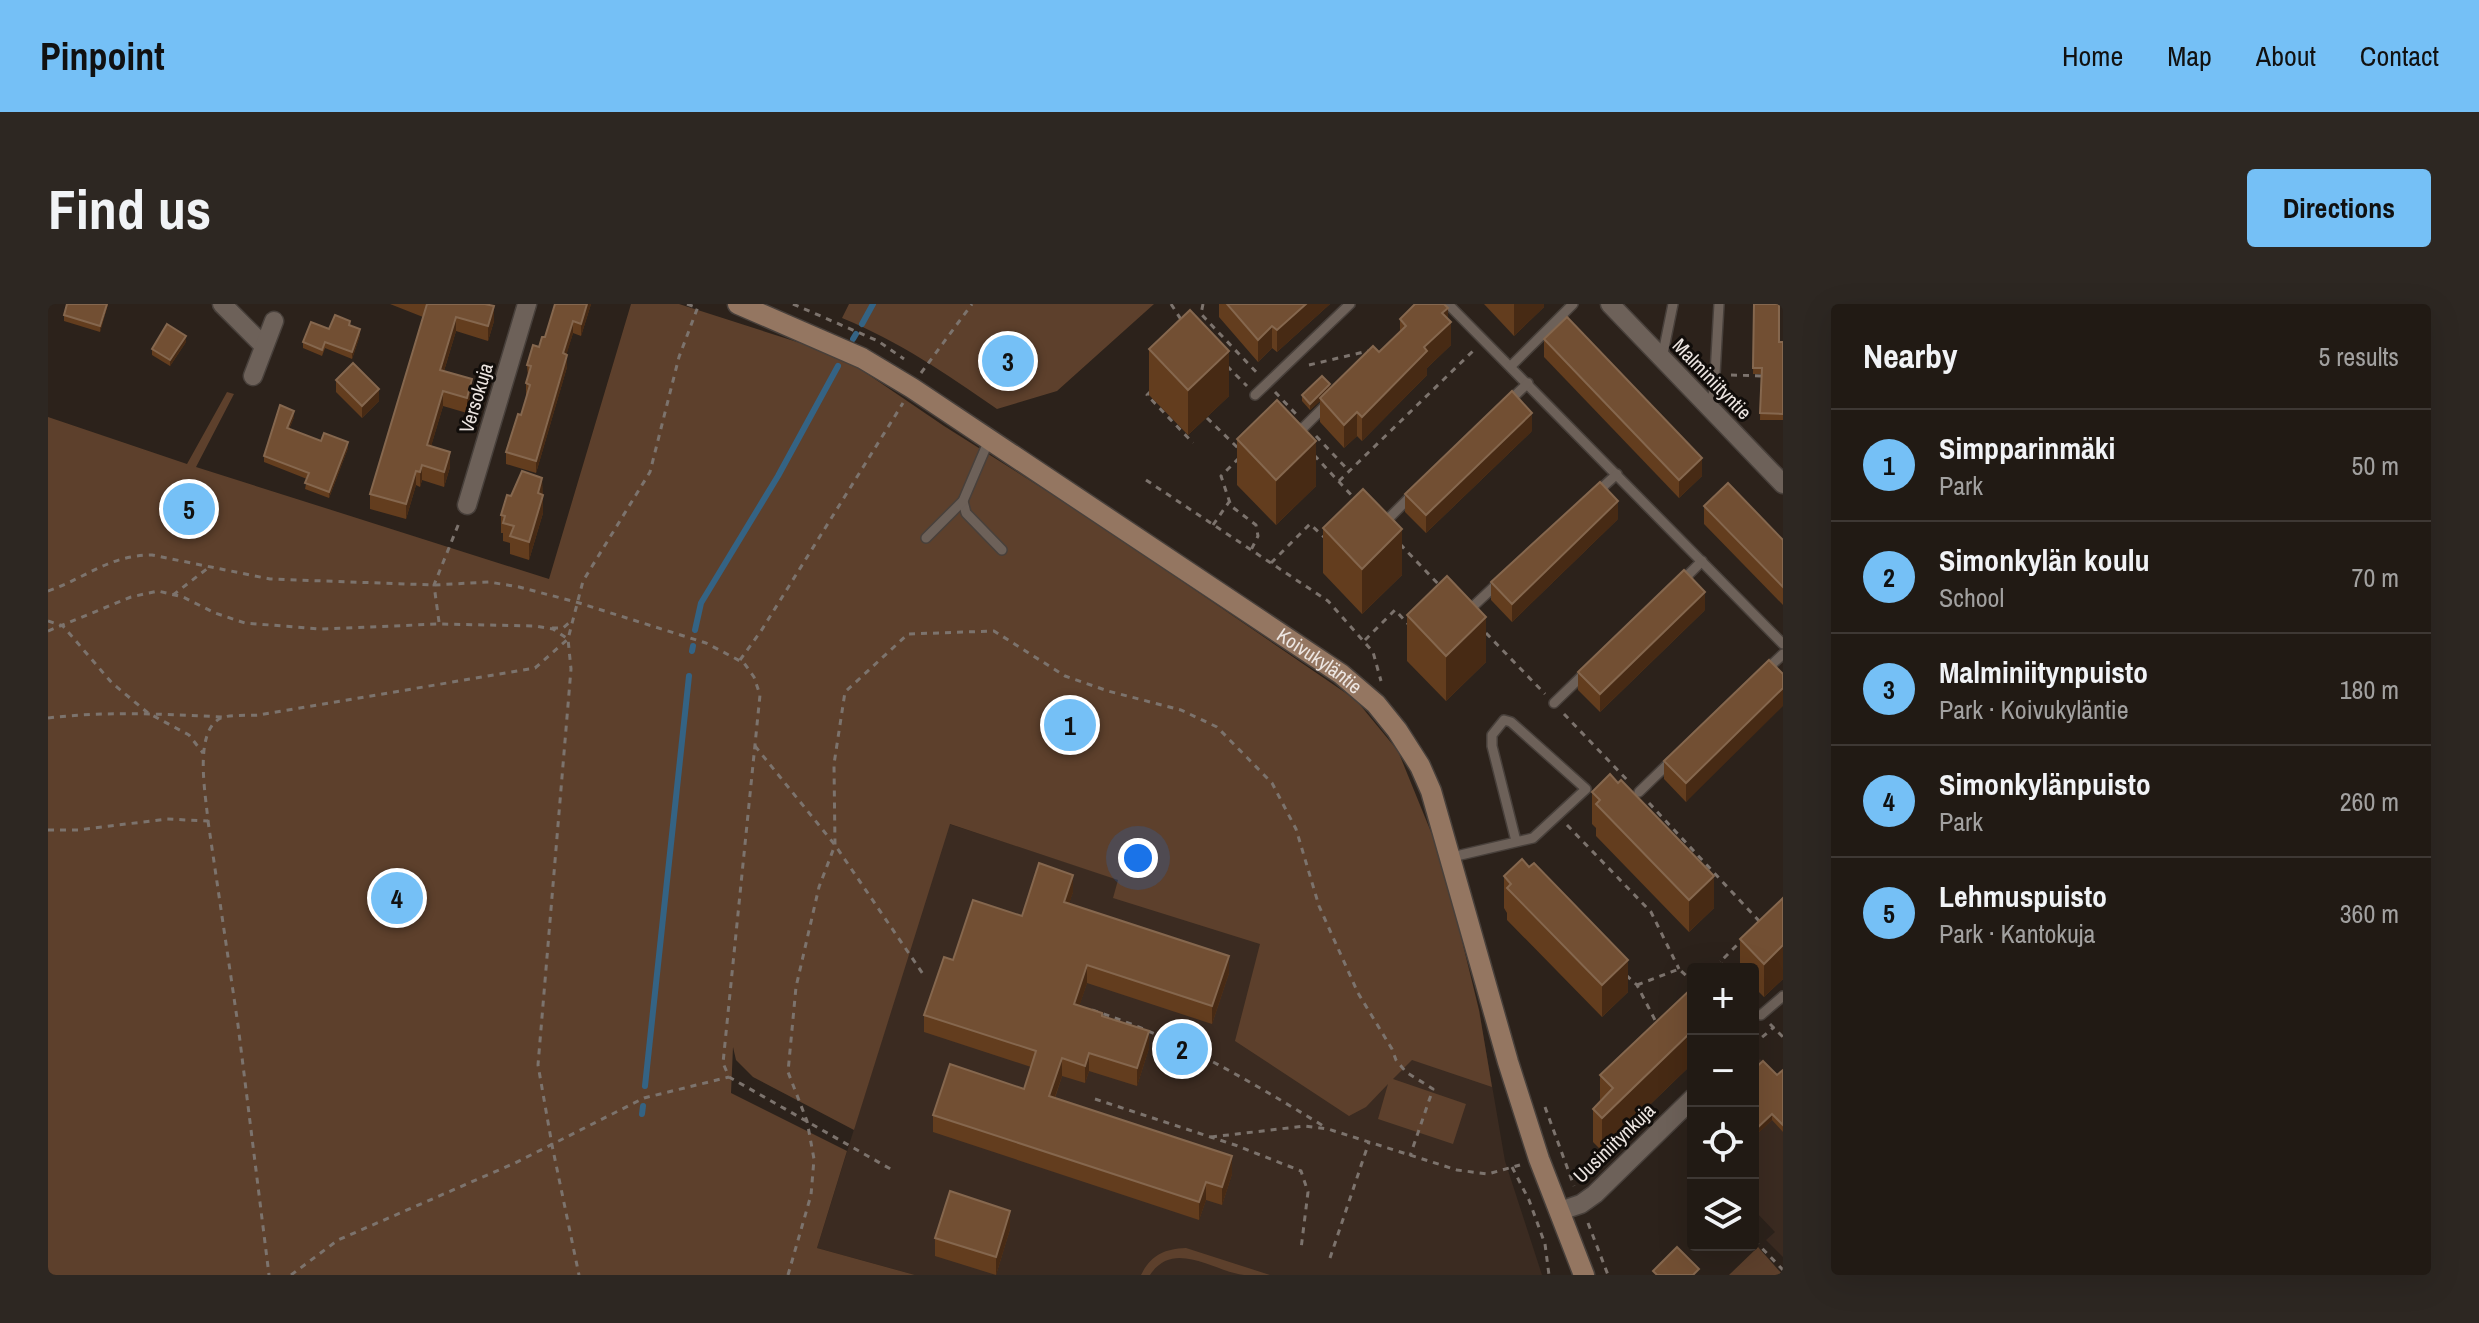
<!DOCTYPE html>
<meta charset="utf-8">
<style>
body{margin:0;font-family:"Archivo Narrow",sans-serif;background:#2d2722;color:#f1f3f6}
.controls{position:absolute;right:24px;bottom:24px;display:grid;overflow:hidden;border-radius:8px;box-shadow:0 8px 32px #0002}
.controls button{width:72px;height:72px;display:grid;place-items:center;padding:0;border:0;border-bottom:2px solid #3e3834;background:#211a14;color:#f1f3f6;font:40px sans-serif}
.you{position:absolute;left:1090px;top:554px;width:28px;height:28px;margin:-20px;border:6px solid #fff;border-radius:50%;background:#1a73e8;box-shadow:0 0 0 12px #1a73e833}
.badge{display:grid;place-items:center;width:52px;height:52px;border-radius:50%;background:#75c0f6;color:#111;font-size:26px;font-weight:700}
.pin{position:absolute;translate:-50% -50%;border:4px solid #fff;box-shadow:0 2px 8px #0006}
.list{margin:0;padding:0;list-style:none}
h2{display:flex;justify-content:space-between;align-items:center;height:104px;margin:0;padding:0 32px;font-size:34px}
h2 small{font-size:26px;font-weight:400;color:#a2a1a0}
.list li{display:grid;grid-template-columns:52px 1fr auto;gap:24px;align-items:center;box-sizing:border-box;height:112px;padding:0 32px;border-top:2px solid #3e3834}
.list b{display:block;font-size:30px;white-space:nowrap}
.list p{margin:0;font-size:26px;white-space:nowrap;color:#a2a1a0}
.list em{font-size:26px;font-style:normal;color:#a2a1a0}
.icon{flex:none;width:44px;height:44px;fill:none;stroke:currentColor;stroke-width:2;stroke-linecap:round;stroke-linejoin:round}
.map{position:relative;flex:none;width:1735px;height:971px;overflow:hidden;border-radius:8px}
header{display:flex;align-items:center;gap:48px;box-sizing:border-box;height:112px;padding:0 40px;background:#75c0f6;color:#111}
header strong{font-size:38px}
nav{display:flex;gap:44px;margin-inline-start:auto;font-size:28px}
.intro{display:flex;align-items:center;justify-content:space-between;box-sizing:border-box;height:192px;padding:0 48px}
h1{margin:0;font-size:56px}
.button{padding:20px 36px;border-radius:8px;background:#75c0f6;color:#111;font-size:28px;font-weight:700}
main{display:flex;gap:48px;padding:0 48px}
aside{flex:1;background:#211a14;border-radius:8px;box-shadow:0 8px 32px #0002}
.map>svg:first-child{display:block}
</style>
<header>
<strong>Pinpoint</strong>
<nav><a>Home</a><a>Map</a><a>About</a><a>Contact</a></nav>
</header>
<div class="intro"><h1>Find us</h1><a class="button">Directions</a></div>
<main>
<div class="map">
<svg width="1735" height="971" viewBox="0 0 1735 971">
<rect width="100%" height="100%" fill="#2c221b"/>
<g fill="#3b2b21">
<path d="M901 520 1057 571 1431 706 1457 857 1494 971H867L769 944Z"/>
<path d="M1712 755 1730 773 1735 768V953L1718 936 1727 928 1705 905V762Z"/>
</g>
<g fill="#5d402c">
<path d="M583 0H631L793 52 896 122 1046 217 1308 396 1350 447 1394 555 1431 706 1444 783 1364 756 1345 775 1418 800 1405 840 1330 815 1340 780 1318 803 1301 812 1187 737 1212 640 1065 594 1070 576 902 520 806 826 705 773 688 756 685 743 683 789 799 847 769 944 867 971H0V113L139 160 179 88 186 90 148 163 501 275Z"/>
<path d="M801 0H1106L1009 87 949 105C897 69 852 38 794 14Z"/>
<path d="M1710 943 1735 971H1681Z"/>
<path d="M1138 944 1222 971C1214 971 1205 971 1196 971 1164 967 1126 935 1102 971H1093C1103 951 1116 945 1138 944Z"/>
</g>
<g fill="none" stroke-linecap="round" stroke-linejoin="round">
<g stroke="#346384" stroke-width="6">
<path d="M814 20 825 0"/>
<path d="M805 35 808 30"/>
<path d="M647 326 653 299 730 172 790 62"/>
<path d="M644 347 645 342"/>
<path d="M597 782 641 372"/>
<path d="M594 810 595 802"/>
</g>
<defs>
<g id="lane">
<path d="M1400 0 1735 340"/>
<path d="M1614 54 1625 0"/>
<path d="M1463 62 1525 0"/>
<path d="M1207 91 1302 0"/>
<path d="M1459 99 1480 79"/>
<path d="M1660 103 1666 88 1671 0"/>
<path d="M1249 130 1278 101"/>
<path d="M1547 190 1569 170"/>
<path d="M915 197 918 209 954 246"/>
<path d="M1336 219 1365 190"/>
<path d="M878 234 915 197 941 136"/>
<path d="M1633 278 1654 257"/>
<path d="M1418 309 1451 278"/>
<path d="M1717 367 1735 350"/>
<path d="M1506 399 1538 368"/>
<path d="M1591 488 1623 457"/>
<path d="M1404 553 1485 534 1538 485 1463 418 1456 416 1444 431V442L1468 537"/>
<path d="M1713 711 1735 692"/>
</g>
<g id="street">
<path d="M174 0 216 42"/>
<path d="M1562 0 1735 180"/>
<path d="M205 72 226 17"/>
<path d="M419 201 479 0"/>
<path d="M1512 907 1533 900 1547 890 1645 794"/>
</g>
<g id="secondary">
<path id="s1" d="M690 0 814 54 864 84 1293 370 1328 400 1349 426 1372 462 1383 487 1460 758 1491 855 1536 971"/>
</g>
</defs>
<use href="#lane" stroke="#48403b" stroke-width="12"/>
<use href="#street" stroke="#48403b" stroke-width="21"/>
<use href="#secondary" stroke="#48403b" stroke-width="23"/>
<g stroke="#7c736d" stroke-width="3" stroke-dasharray="6 6" stroke-linecap="butt">
<path d="M639 0 650 4"/>
<path d="M745 0 830 37 856 55"/>
<path d="M1123 0 1134 17"/>
<path d="M1155 0 1153 10 1211 71"/>
<path d="M1261 61 1320 47"/>
<path d="M1179 62 1199 82"/>
<path d="M873 69 924 0"/>
<path d="M1683 71 1715 72"/>
<path d="M1103 87 1099 91 1145 139"/>
<path d="M1227 88 1249 111"/>
<path d="M1159 114 1190 144"/>
<path d="M1268 132 1301 167"/>
<path d="M1266 151 1307 195"/>
<path d="M1191 154 1173 172 1183 202 1208 221 1210 232 1203 246"/>
<path d="M1098 176 1280 297 1325 348 1333 377"/>
<path d="M1291 177 1426 46"/>
<path d="M1165 221 1181 198"/>
<path d="M1352 240 1394 284"/>
<path d="M1223 259 1262 220 1277 234"/>
<path d="M0 287C38 274 61 251 104 251L222 275 386 281 441 278 471 283 528 298 658 339 696 359 706 373 712 391 675 759 681 773 846 867"/>
<path d="M125 291 160 264"/>
<path d="M0 317 15 322 64 379 100 409 141 431 155 449"/>
<path d="M391 318 386 281 411 219"/>
<path d="M504 324H515L522 318"/>
<path d="M0 327 83 293 110 287 135 293 167 309 197 319 272 325 391 320 487 322 505 325 520 335 523 365 490 761 504 841 531 971"/>
<path d="M1438 329 1497 390"/>
<path d="M1317 336 1347 306 1362 322"/>
<path d="M692 356 713 327 855 99"/>
<path d="M1516 410 1582 479"/>
<path d="M0 414C58 407 116 410 174 413"/>
<path d="M707 442 787 541 875 670"/>
<path d="M1601 499 1712 618"/>
<path d="M160 517 190 721 221 971"/>
<path d="M1519 521 1603 608 1631 665"/>
<path d="M0 526H30L119 515 160 517C158 492 145 427 173 414 183 410 200 412 211 411L487 364 520 335 535 277 602 168 631 53 651 0"/>
<path d="M1663 665 1672 657"/>
<path d="M1674 665 1673 657 1695 635"/>
<path d="M1578 671 1589 681 1608 718"/>
<path d="M1589 681 1631 665 1645 678"/>
<path d="M1044 706C1130 734 1200 776 1277 823"/>
<path d="M1722 720 1735 733"/>
<path d="M1705 741 1726 723"/>
<path d="M1047 795 1187 841 1253 867 1260 888 1253 945"/>
<path d="M1497 803 1526 882"/>
<path d="M1163 833 1257 822 1280 825 1409 866 1440 870 1472 861"/>
<path d="M1464 863 1481 896 1497 940 1501 971"/>
<path d="M1540 919 1560 971"/>
<path d="M1705 938 1709 939 1735 966"/>
<path d="M1282 954 1321 838"/>
<path d="M243 971 290 936 467 859 596 794 681 773"/>
<path d="M740 971 763 891 766 855 759 817 740 768 748 683 771 583 787 541 786 460 797 388 860 330 946 327 1017 372 1060 387 1133 406 1169 423 1224 479 1248 525 1271 602 1310 689 1344 745 1348 756 1358 768 1385 785 1362 852"/>
</g>
<use href="#lane" stroke="#6d6159" stroke-width="9"/>
<use href="#street" stroke="#6d6159" stroke-width="18"/>
<use href="#secondary" stroke="#947661" stroke-width="20"/>
</g>
<g fill="#633d1e">
<path d="M60 0 52 28 16 17V11Z"/>
<path d="M342 0H437L446 17 440 37 408 27 396 67 424 90 419 109 395 102 383 142 402 163 396 183 374 176 372 183 368 181 358 215 322 205V190L375 13Z"/>
<path d="M507 0H543L533 32 525 29 518 51 519 63 488 169 458 160V148L473 111 479 92H478V79L480 73 479 61 497 33Z"/>
<path d="M1171 0H1282L1229 48 1224 44 1210 58 1171 13Z"/>
<path d="M1436 0H1496V3L1466 32Z"/>
<path d="M1706 0 1731 38H1735V116H1712L1713 70H1705Z"/>
<path d="M1400 14 1403 41 1379 64V71L1314 137 1309 132 1296 144 1272 118V97L1262 106 1254 97V91L1282 84 1331 48 1352 28V15Z"/>
<path d="M302 21 312 31 304 55 277 44 274 52 255 44V38L281 25Z"/>
<path d="M1496 35 1654 172 1631 194 1496 53Z"/>
<path d="M138 38 122 62 104 51V45Z"/>
<path d="M1101 45 1181 92 1140 131 1101 91Z"/>
<path d="M288 76 331 97 314 114 288 88Z"/>
<path d="M246 113 241 125 273 137 300 144 281 194 257 185 259 175 216 158V152Z"/>
<path d="M1484 127 1378 229 1357 208V190Z"/>
<path d="M1189 135 1268 182 1228 221 1189 181Z"/>
<path d="M494 174 495 209 481 256 462 250V239L455 237V229H453V211L463 192Z"/>
<path d="M1656 202 1735 236V301L1656 220Z"/>
<path d="M1570 215 1464 318 1443 296V278Z"/>
<path d="M1275 224 1354 271 1314 310 1275 269Z"/>
<path d="M1657 306 1552 408 1530 386V368Z"/>
<path d="M1359 311 1438 358 1398 397 1359 357Z"/>
<path d="M1735 370 1638 498 1616 475V457Z"/>
<path d="M1544 488 1666 604 1641 628 1548 532V524L1544 520Z"/>
<path d="M1456 572 1580 688 1554 713 1459 616V609L1456 604Z"/>
<path d="M1025 588 1021 599 1181 669 1164 720 1039 679 1031 702 1054 712 1101 744 1089 782 1041 767 1037 779 1014 772 1007 794 1184 870 1174 901 1158 896 1151 916 885 828V811L976 785 983 763 876 728V711L905 656 974 612Z"/>
<path d="M1735 594V675L1716 693 1705 682V665H1692V635Z"/>
<path d="M1645 683V759L1554 847 1545 838V805L1552 798V771Z"/>
<path d="M1705 766 1729 771 1735 766V828L1724 816 1708 831 1705 828Z"/>
<path d="M962 925 948 971 887 952V934Z"/>
</g>
<g fill="#472a14">
<path d="M59 0H60L52 28V22Z"/>
<path d="M539 0H543L533 32V20Z"/>
<path d="M1258 0H1282L1229 48V26Z"/>
<path d="M1466 0H1496V3L1466 32Z"/>
<path d="M446 2V17L440 37V22Z"/>
<path d="M1400 4V21L1403 18V41L1379 64V71L1314 137V113L1376 43 1394 9Z"/>
<path d="M408 13V27L392 80V66Z"/>
<path d="M525 17V29L515 62V49Z"/>
<path d="M1224 22V44L1210 58V36Z"/>
<path d="M312 25V31L304 55V48Z"/>
<path d="M138 32V38L122 62V56Z"/>
<path d="M1181 47V92L1140 131V86Z"/>
<path d="M519 51V63L488 169V157Z"/>
<path d="M424 75V90L419 109V94Z"/>
<path d="M1282 80V87L1272 94V97L1262 106V100Z"/>
<path d="M331 85V97L314 114V102Z"/>
<path d="M395 87V102L379 156V141Z"/>
<path d="M246 107V113L239 130V124Z"/>
<path d="M1309 108V132L1296 144V121Z"/>
<path d="M1484 109V127L1378 229V211Z"/>
<path d="M1268 137V182L1228 221V176Z"/>
<path d="M300 138V144L281 194V188Z"/>
<path d="M402 148V163L396 183V168Z"/>
<path d="M1654 154V172L1631 194V176Z"/>
<path d="M374 161V176L372 183V168Z"/>
<path d="M368 167V181L358 215V200Z"/>
<path d="M494 174 495 209 481 256V238L490 189Z"/>
<path d="M1570 197V215L1464 318V300Z"/>
<path d="M1354 225V271L1314 310V265Z"/>
<path d="M1657 288V306L1552 408V390Z"/>
<path d="M1438 313V358L1398 397V352Z"/>
<path d="M1735 384V402L1638 498V479Z"/>
<path d="M1025 571V588L1016 615V598Z"/>
<path d="M1666 572V604L1641 628V596Z"/>
<path d="M1735 641V675L1716 693V660Z"/>
<path d="M1181 652V669L1164 720V702Z"/>
<path d="M1580 656V688L1554 713V681Z"/>
<path d="M1039 661V679L1026 718V700Z"/>
<path d="M1645 726V759L1554 847V814Z"/>
<path d="M1101 727V744L1089 782V764Z"/>
<path d="M1041 749V767L1037 779V762Z"/>
<path d="M1014 754V772L1001 810V792Z"/>
<path d="M1724 810V816L1708 831V825Z"/>
<path d="M1184 852V870L1174 901V883Z"/>
<path d="M1158 878V896L1151 916V898Z"/>
<path d="M962 907V925L948 971V953Z"/>
</g>
<g fill="#724f33" stroke="#85674e" stroke-width="2">
<path d="M19 0H59L52 22 16 11Z"/>
<path d="M379 0H437L446 2 440 22 408 13 392 66 424 75 419 94 395 87 379 141 402 148 396 168 374 161 372 168 368 167 358 200 322 190Z"/>
<path d="M507 0H539L533 20 525 17 515 49 519 51 488 157 458 148 470 110 473 111 482 81 478 79 483 62 479 61 485 41 491 43 494 33H497Z"/>
<path d="M1179 0H1258L1229 26 1224 22 1210 36Z"/>
<path d="M1367 0H1396L1400 4 1394 9 1403 18 1376 43 1379 47 1314 113 1309 108 1296 121 1272 94 1325 42 1331 48 1358 22 1352 15Z"/>
<path d="M1706 0H1731V38H1735V110L1712 109 1714 64H1705Z"/>
<path d="M1142 6 1181 47 1140 86 1101 45Z"/>
<path d="M287 11 302 17 301 21 312 25 304 48 277 38 274 46 255 38 263 18 281 25Z"/>
<path d="M1519 13 1654 154 1631 176 1496 35Z"/>
<path d="M119 20 138 32 122 56 104 45Z"/>
<path d="M305 59 331 85 314 102 288 76Z"/>
<path d="M1274 72 1282 80 1262 100 1254 91Z"/>
<path d="M1464 87 1484 109 1378 211 1357 190Z"/>
<path d="M1229 96 1268 137 1228 176 1189 135Z"/>
<path d="M232 101 246 107 239 124 273 137 276 129 300 138 281 188 257 179 261 169 216 152Z"/>
<path d="M474 167 494 174 490 189 495 191 481 238 462 232 466 222 455 219 457 212 453 211 459 191 463 192Z"/>
<path d="M1552 178 1570 197 1464 300 1443 278Z"/>
<path d="M1680 179 1735 236V283L1656 202Z"/>
<path d="M1315 185 1354 225 1314 265 1275 224Z"/>
<path d="M1636 266 1657 288 1552 390 1530 368Z"/>
<path d="M1399 272 1438 313 1398 352 1359 311Z"/>
<path d="M1721 356 1735 370V384L1638 479 1616 457Z"/>
<path d="M1562 470 1570 479 1573 476 1666 572 1641 596 1548 500 1552 496 1544 488Z"/>
<path d="M1474 555 1481 563 1486 559 1580 656 1554 681 1459 584 1463 580 1456 572Z"/>
<path d="M991 559 1025 571 1016 598 1181 652 1164 702 1039 661 1026 700 1054 709V712L1101 727 1089 764 1041 749 1037 762 1014 754 1001 792 1184 852 1174 883 1158 878 1151 898 885 811 902 760 976 785 988 747 876 711 896 653 905 656 925 596 974 612Z"/>
<path d="M1735 594V641L1716 660 1692 635Z"/>
<path d="M1645 683V726L1554 814 1545 805 1565 784 1552 771Z"/>
<path d="M1715 757 1729 771 1735 766V821L1724 810 1708 825 1705 822V766Z"/>
<path d="M902 887 962 907 948 953 887 934Z"/>
<path d="M1629 943 1651 965 1645 971H1609L1605 967Z"/>
</g>
<g text-anchor="middle" stroke-width="6" stroke-linejoin="round" paint-order="stroke">
<g font-size="20" fill="#ede6e2" stroke="#110d0a">
<text transform="translate(1664 75) rotate(46)" y="7">Malminiityntie</text>
<text transform="translate(428 94) rotate(-73)" y="7">Versokuja</text>
<text dy="7" stroke="none"><textPath href="#s1" startOffset="684">Koivukyläntie</textPath></text>
<text transform="translate(1566 839) rotate(-44)" y="7">Uusiniitynkuja</text>
</g>
</g>
</svg>
<div class="controls">
<button>+</button>
<button>−</button>
<button><svg class="icon" aria-label="locate" viewBox="0 0 24 24"><circle cx="12" cy="12" r="6"/><path d="M12 2v4M12 18v4M2 12h4M18 12h4"/></svg></button>
<button><svg class="icon" aria-label="layers" viewBox="0 0 24 24"><path d="M12 4l9 5-9 5-9-5zM3 14l9 5 9-5"/></svg></button>
</div>
<div class="you"></div>
<div class="pin badge" style="left:1022px;top:421px">1</div>
<div class="pin badge" style="left:1134px;top:745px">2</div>
<div class="pin badge" style="left:960px;top:57px">3</div>
<div class="pin badge" style="left:349px;top:594px">4</div>
<div class="pin badge" style="left:141px;top:205px">5</div>
</div>
<aside>
<h2>Nearby<small>5 results</small></h2>
<ul class="list">
<li><span class="badge">1</span><div><b>Simpparinmäki</b><p>Park</p></div><em>50 m</em></li>
<li><span class="badge">2</span><div><b>Simonkylän koulu</b><p>School</p></div><em>70 m</em></li>
<li><span class="badge">3</span><div><b>Malminiitynpuisto</b><p>Park · Koivukyläntie</p></div><em>180 m</em></li>
<li><span class="badge">4</span><div><b>Simonkylänpuisto</b><p>Park</p></div><em>260 m</em></li>
<li><span class="badge">5</span><div><b>Lehmuspuisto</b><p>Park · Kantokuja</p></div><em>360 m</em></li>
</ul>
</aside>
</main>
